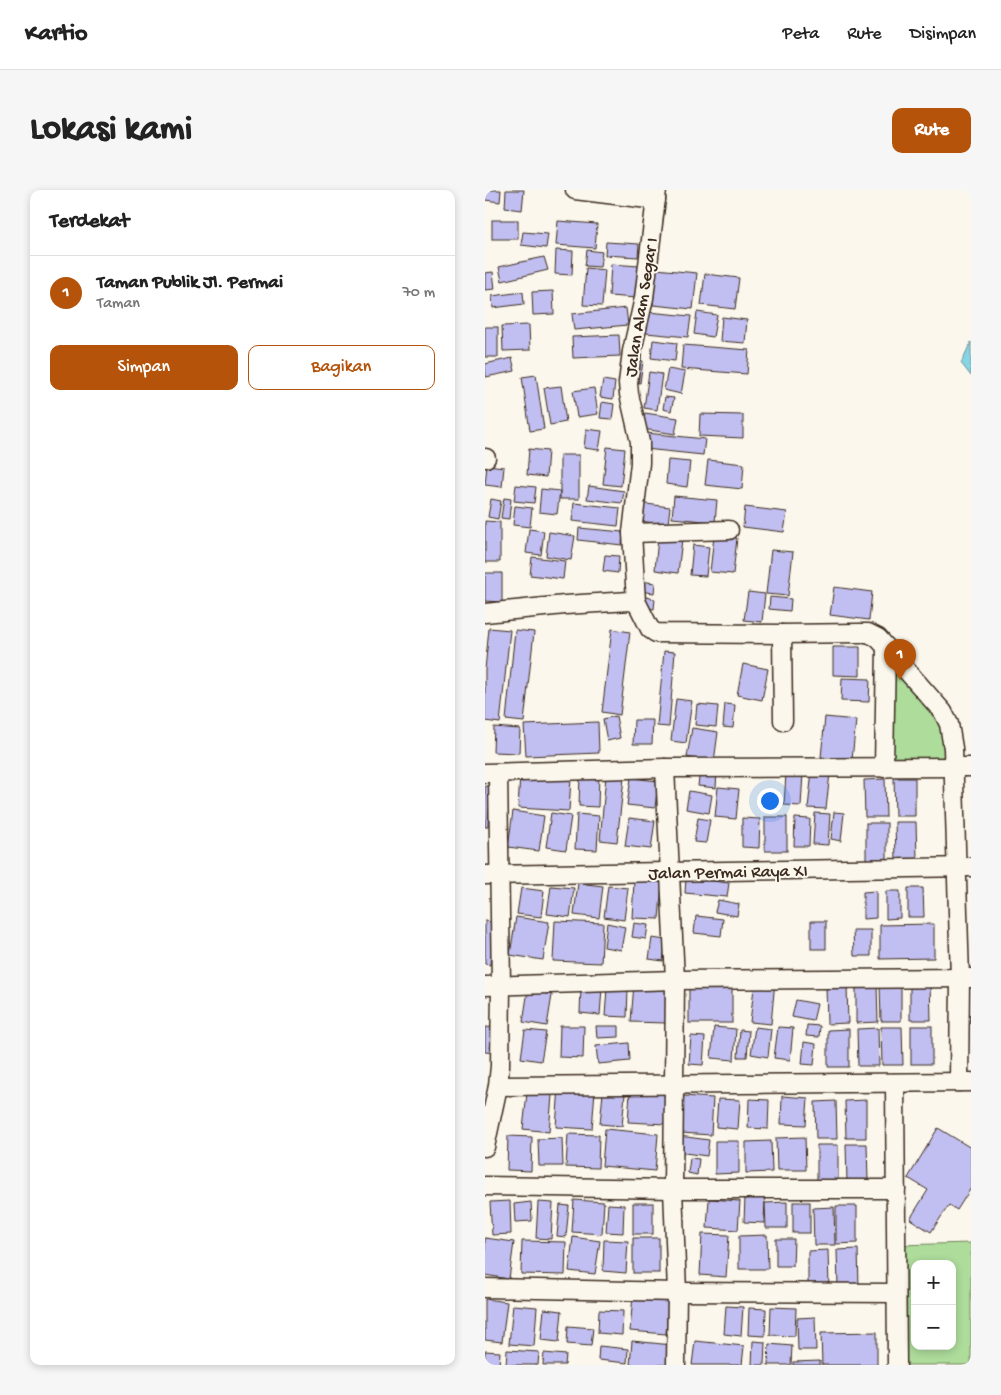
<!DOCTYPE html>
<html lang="id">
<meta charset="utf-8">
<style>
body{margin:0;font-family:"Gochi Hand",sans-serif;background:#f6f6f6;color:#222}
.controls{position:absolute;right:15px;bottom:15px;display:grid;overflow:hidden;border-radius:10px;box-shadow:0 2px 8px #0003}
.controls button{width:45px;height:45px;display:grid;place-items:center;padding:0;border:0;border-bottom:1px solid #e0e0e0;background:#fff;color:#222;font:25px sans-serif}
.you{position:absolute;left:284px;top:610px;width:18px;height:18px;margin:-12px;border:4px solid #fff;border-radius:50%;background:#1a73e8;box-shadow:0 0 0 8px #1a73e833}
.badge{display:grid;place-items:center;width:32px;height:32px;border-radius:50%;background:#b45309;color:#fff;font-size:16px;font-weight:700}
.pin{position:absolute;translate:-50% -41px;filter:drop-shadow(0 1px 2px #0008)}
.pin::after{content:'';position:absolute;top:26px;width:18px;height:15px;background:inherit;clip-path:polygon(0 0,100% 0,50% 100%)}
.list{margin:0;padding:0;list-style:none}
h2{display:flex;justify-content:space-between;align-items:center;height:65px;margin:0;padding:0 20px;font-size:21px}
h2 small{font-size:16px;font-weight:400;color:#767676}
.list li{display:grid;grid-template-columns:32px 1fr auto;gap:15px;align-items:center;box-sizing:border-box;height:75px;padding:0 20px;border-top:1px solid #e0e0e0}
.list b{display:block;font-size:19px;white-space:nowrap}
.list p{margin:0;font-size:16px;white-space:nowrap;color:#767676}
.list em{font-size:16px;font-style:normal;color:#767676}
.actions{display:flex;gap:10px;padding:15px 20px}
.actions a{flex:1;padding:11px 0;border:1px solid #b45309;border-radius:10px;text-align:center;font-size:18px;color:#b45309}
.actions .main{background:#b45309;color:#fff}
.map{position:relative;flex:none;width:486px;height:1175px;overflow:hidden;border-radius:10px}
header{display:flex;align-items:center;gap:30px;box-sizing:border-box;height:70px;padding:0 25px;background:#fff;border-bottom:1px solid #e0e0e0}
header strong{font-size:24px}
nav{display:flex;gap:28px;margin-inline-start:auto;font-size:18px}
.intro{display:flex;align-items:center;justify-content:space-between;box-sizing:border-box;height:120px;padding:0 30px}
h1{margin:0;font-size:35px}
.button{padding:12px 22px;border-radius:10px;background:#b45309;color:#fff;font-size:18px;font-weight:700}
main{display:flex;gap:30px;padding:0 30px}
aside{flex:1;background:#fff;border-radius:10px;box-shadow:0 2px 8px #0003}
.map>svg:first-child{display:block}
</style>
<header>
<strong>Kartio</strong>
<nav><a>Peta</a><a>Rute</a><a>Disimpan</a></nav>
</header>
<div class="intro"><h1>Lokasi kami</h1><a class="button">Rute</a></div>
<main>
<aside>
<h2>Terdekat<small></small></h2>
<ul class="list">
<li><span class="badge">1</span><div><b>Taman Publik Jl. Permai</b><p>Taman</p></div><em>70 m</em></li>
</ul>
<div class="actions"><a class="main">Simpan</a><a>Bagikan</a></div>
</aside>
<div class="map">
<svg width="486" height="1175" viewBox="0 0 486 1175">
<rect width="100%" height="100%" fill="#fbf7ec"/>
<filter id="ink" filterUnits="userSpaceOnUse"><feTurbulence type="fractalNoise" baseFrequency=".02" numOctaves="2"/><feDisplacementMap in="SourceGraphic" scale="10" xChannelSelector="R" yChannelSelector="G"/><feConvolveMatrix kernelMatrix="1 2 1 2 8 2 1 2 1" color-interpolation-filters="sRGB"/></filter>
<g filter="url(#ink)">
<g fill="#addc9b" stroke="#74835c" fill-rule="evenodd">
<path d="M401 457 458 522 469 578H399Z"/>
<path d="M486 1053V1175H412L411 1055ZM430 1074H467V1156H430Z"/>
</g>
<path fill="#87d4e5" stroke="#699095" d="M486 152V186L476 173Z"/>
<g fill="#c1bff1" stroke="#3b2a1e">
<path d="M0 0H16L15 12 0 10Z"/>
<path d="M21 0H39L37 20 20 18Z"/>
<rect x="7" y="30" width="26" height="19"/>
<path d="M73 31 112 34 110 58 71 55Z"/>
<path d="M38 42 63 44 61 58 36 55Z"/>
<path d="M121 52 154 54 153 67 120 65Z"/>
<path d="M71 60 88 61 87 85 70 84Z"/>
<path d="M102 60 117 62 115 77 100 76Z"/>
<path d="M59 67 63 80 17 91 14 77Z"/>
<path d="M126 74 154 76 151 108 124 106Z"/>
<path d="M101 78 120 80 117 116 98 115Z"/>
<path d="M171 79 212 83 208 119 168 115Z"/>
<path d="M8 82 10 99 0 100V83Z"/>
<path d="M220 84 254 88 250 119 216 115Z"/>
<path d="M68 101 69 124 48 125 47 102Z"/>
<path d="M38 102 39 114 8 118 7 106Z"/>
<path d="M141 118 143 135 89 140 87 124Z"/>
<path d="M163 122 206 126 203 147 161 143Z"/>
<path d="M212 122 232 125 228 147 209 144Z"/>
<path d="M237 127 262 130 260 153 235 151Z"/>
<path d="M44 135 45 160 18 161 17 136Z"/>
<rect x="0" y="137" width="13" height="30"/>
<path d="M134 145 135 166 88 168 87 147Z"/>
<path d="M168 150 192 153 190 171 166 168Z"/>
<path d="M198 155 264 160 262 184 196 179Z"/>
<path d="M27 168 30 181 1 187 0 174Z"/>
<path d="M148 169 158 171 155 193 145 191Z"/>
<path d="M183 179 200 182 196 204 179 200Z"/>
<path d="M164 182 177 184 172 220 159 218Z"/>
<path d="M51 185 59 239 45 241 37 187Z"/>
<path d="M118 190 130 192 128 209 115 207Z"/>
<path d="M76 196 81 232 65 235 59 198Z"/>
<path d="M109 198 113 224 92 227 88 201Z"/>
<path d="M180 207 189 208 186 221 178 219Z"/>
<path d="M117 212 129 214 127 229 115 228Z"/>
<path d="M160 223 193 228 190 244 158 239Z"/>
<path d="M215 224 258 225V248L214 246Z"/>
<path d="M101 239 117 241 114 260 99 258Z"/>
<path d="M161 243 220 249 218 265 160 259Z"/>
<path d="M122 257 140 259 136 296 118 294Z"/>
<path d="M44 259 63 261 61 287 42 285Z"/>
<rect x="75" y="265" width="19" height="44"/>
<path d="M183 270 205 272 202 297 181 294Z"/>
<path d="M223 270 259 274 257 299 220 295Z"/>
<path d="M2 275 19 277 17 297 0 295Z"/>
<path d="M31 295 51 297 49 313 29 311Z"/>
<path d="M104 296 139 301 137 313 102 309Z"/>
<path d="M56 299 75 301 72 324 54 322Z"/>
<path d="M189 306 232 310 230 332 187 328Z"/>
<path d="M19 308 26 309 24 329 16 328Z"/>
<path d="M6 309 16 311 13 329 3 327Z"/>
<path d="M89 313 135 318 133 336 87 331Z"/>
<path d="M153 313 185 317 183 334 151 331Z"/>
<path d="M30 316 47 318 45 337 28 335Z"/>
<path d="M260 317 302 322 299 342 258 337Z"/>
<path d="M0 331 15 332V372H0Z"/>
<path d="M94 338 138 342 137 355 93 350Z"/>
<path d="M44 339 59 341 56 365 41 363Z"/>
<path d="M64 342 90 346 86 370 61 366Z"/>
<path d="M229 346 252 348 248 384 225 382Z"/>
<path d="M173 347 197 349 193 383 170 380Z"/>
<path d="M208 355 224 357 221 386 205 385Z"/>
<path d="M286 360 308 362 303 406 281 404Z"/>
<path d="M120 365 134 366 133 383 118 381Z"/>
<path d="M47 367 80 371 78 389 45 385Z"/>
<path d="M0 383H17V412L0 411Z"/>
<path d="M155 391 170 393 169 403 154 401Z"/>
<path d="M349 397 387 402 384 430 345 425Z"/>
<path d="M263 402 280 404 277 432 259 430Z"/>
<path d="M161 407 170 409 169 419 160 418Z"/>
<path d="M285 407 306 409 305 421 284 419Z"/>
<path d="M4 438 25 440 15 533 0 531V480Z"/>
<path d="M127 439 145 442 135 525 117 522Z"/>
<path d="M30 440 49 442 39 532 21 530Z"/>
<path d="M348 457H375V486L348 485Z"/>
<path d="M179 461 190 462 184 537 172 536Z"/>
<path d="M258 474 283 479 277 510 252 505Z"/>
<path d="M357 488 385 489 384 512 356 511Z"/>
<path d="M191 509 207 511 201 553 186 551Z"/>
<path d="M212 514 233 516 231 537 210 535Z"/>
<path d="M240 514 250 515 248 538 238 537Z"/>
<path d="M131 526 135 548 122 551 118 529Z"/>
<path d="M340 527 371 530 367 570 336 567Z"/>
<path d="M149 530H168L167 554H148Z"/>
<path d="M113 532 114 563 41 566 39 535Z"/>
<path d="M9 537 35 539 34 563 8 562Z"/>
<path d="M207 538 233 542 229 572 202 567Z"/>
<path d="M215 579 232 580 231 598 213 596Z"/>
<path d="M327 581 345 583 341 619 323 618Z"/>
<path d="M301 583H318L316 616 299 615Z"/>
<path d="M95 584H114L113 617 94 616Z"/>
<path d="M35 585 86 588 84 621 33 618Z"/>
<path d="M121 586 139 588 132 652 115 650Z"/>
<path d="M146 588 173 591 170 618 142 615Z"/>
<path d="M409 588H430V626H410Z"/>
<path d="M400 589 401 627H380L379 590Z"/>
<path d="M0 596H4L3 637H0Z"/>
<path d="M233 597 254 599 251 629 230 627Z"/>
<path d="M204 601 227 605 224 623 201 619Z"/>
<path d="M28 621 59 626 54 661 23 657Z"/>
<path d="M349 622 359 623 356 651 346 649Z"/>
<path d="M66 623 86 626 81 660 61 657Z"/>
<path d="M330 623 345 624 343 655 328 654Z"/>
<path d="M92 624 114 626 112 660 90 659Z"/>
<rect x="280" y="627" width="22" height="34"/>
<path d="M144 628 170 631 166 659 140 656Z"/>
<path d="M213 628 225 630 221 653 209 652Z"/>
<path d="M257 628 275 629 274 658 257 657Z"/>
<path d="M310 628 325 629 324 656H309Z"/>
<path d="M410 632H431L432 669 411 670Z"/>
<rect x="381" y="633" width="21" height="38"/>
<path d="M201 688 244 693 242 707 200 703Z"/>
<path d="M149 691 177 692 174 729 147 728Z"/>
<path d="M93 693 118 696 114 728 89 725Z"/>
<path d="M66 696 89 698 85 727 62 724Z"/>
<path d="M123 696 143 698 139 730 119 727Z"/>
<path d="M36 698 59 701 56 727 32 724Z"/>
<path d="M423 698H438L439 727H423Z"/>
<path d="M391 701V728L378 729V702Z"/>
<path d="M401 701H415V728L401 729Z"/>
<path d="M233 710 254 714 252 726 230 722Z"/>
<path d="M211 726 238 729 236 746 209 743Z"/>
<path d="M31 727 64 732 58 770 25 765Z"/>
<path d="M0 731 8 732 5 775 0 774Z"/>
<path d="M70 731 118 733 116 773 68 771Z"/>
<rect x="326" y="731" width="15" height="28"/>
<path d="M122 733 140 737 136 760 119 757Z"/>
<path d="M149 733 163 735 161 749 147 747Z"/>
<path d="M449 734V768L395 769V735Z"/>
<path d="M368 740H386V766H369Z"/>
<path d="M167 748 181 750 178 771 164 769Z"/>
<path d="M270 789 290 791 286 834 265 832Z"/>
<path d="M445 792 446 830H425V793Z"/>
<path d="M149 793 183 795 181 833 146 832Z"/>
<path d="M395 794H416V831H396Z"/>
<path d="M371 795H392L393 832 371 833Z"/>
<path d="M341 796H362L363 833 342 834Z"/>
<path d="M96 797 117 798 115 825 95 823Z"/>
<path d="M122 798 143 799 142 827 120 826Z"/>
<rect x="204" y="799" width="43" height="34"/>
<path d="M43 800 67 805 62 836 38 832Z"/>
<path d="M311 810 332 814 328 831 307 827Z"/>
<path d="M322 835 335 836 334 847 321 846Z"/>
<path d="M75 836H99L98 868 74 867Z"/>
<path d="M111 836H134V847L112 848Z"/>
<rect x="426" y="836" width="21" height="38"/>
<path d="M0 837 14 838 11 863 0 862Z"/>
<path d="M229 837 251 839 249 870 226 868Z"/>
<path d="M270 837 286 839 283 867 266 864Z"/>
<path d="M293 837 308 838 305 870 289 868Z"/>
<path d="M396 837H417L418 875H397Z"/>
<path d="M393 838 394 876H373L372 839Z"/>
<path d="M364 839V877H343V840Z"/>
<path d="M40 840 61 842 56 871 36 868Z"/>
<path d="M255 840 264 841 262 867H253Z"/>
<path d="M206 846 220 847 218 875 204 874Z"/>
<path d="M319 852 331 854 329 875 317 874Z"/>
<path d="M144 853 145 871 113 874 111 856Z"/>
<path d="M74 897 110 900 107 939 71 937Z"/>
<path d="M145 902 182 904 181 934 143 932Z"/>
<path d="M42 903 67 905 64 942 38 939Z"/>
<path d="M118 903 140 904 137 936 115 934Z"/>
<path d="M198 906 228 908 226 945 196 943Z"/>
<path d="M297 906 323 908 321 935 296 934Z"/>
<path d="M233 909 255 910 253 939 231 937Z"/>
<path d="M264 909 284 910 283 939 263 938Z"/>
<path d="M381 910V948H361L360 911Z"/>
<path d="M351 911 352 949H331L330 912Z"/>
<path d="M453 938 486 958V998L472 1020 464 1015 446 1042 425 1029 443 1000 423 988Z"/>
<path d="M120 939 173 944 170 981 117 976Z"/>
<path d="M83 944 114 945 113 978 81 977Z"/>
<path d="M23 946 47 947 46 981 22 980Z"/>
<path d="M194 946 224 950 222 966 192 962Z"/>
<path d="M320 947 321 980H292L291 948Z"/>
<path d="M77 948 78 976H54L53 949Z"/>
<path d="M230 951H254V983L230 984Z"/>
<path d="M286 951 287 982 261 983V952Z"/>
<path d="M361 954H382L383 991 362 992Z"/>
<path d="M332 955H353V992L332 993Z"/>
<path d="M205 968 214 969 212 985 203 983Z"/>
<path d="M260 1006 280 1007 279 1033 259 1032Z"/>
<path d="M224 1009 255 1011 253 1040 222 1038Z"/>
<path d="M89 1010 119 1012 117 1044 87 1042Z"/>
<path d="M25 1011 26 1044 7 1045 5 1012Z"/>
<path d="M46 1012 47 1031 30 1032 29 1014Z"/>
<path d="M53 1012 68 1013 66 1049 51 1048Z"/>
<path d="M302 1012V1038H281L280 1013Z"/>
<rect x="308" y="1012" width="17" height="31"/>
<rect x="148" y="1013" width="20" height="31"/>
<path d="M123 1014 139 1015 138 1043 121 1042Z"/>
<path d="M75 1015 84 1016 81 1047 72 1046Z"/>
<path d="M351 1016H372V1053L351 1054Z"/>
<path d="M349 1017 350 1055H329L328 1018Z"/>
<path d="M217 1044 244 1045 241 1087 215 1085Z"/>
<path d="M282 1045 283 1079H254V1046Z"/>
<path d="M88 1047 115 1051 110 1084 84 1081Z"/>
<path d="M0 1048 29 1052 24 1089 0 1085Z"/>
<rect x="148" y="1048" width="26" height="35"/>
<path d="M291 1049H309L308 1076H291Z"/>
<path d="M119 1050 143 1051 141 1083 118 1081Z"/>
<path d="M37 1051 81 1052 80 1085 36 1084Z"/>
<path d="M373 1059 374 1097H353L352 1060Z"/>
<path d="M343 1060 344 1098H323V1061Z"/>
<path d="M148 1105 184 1108 181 1144 145 1141Z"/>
<path d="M0 1109 22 1112 17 1152 0 1150Z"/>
<path d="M28 1115 52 1117 49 1156 24 1154Z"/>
<path d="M241 1116 258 1117 256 1146 239 1144Z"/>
<path d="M286 1117 311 1118 310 1146 285 1145Z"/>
<path d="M264 1118 281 1119 280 1146 263 1145Z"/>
<path d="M59 1119 77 1121 74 1152 56 1150Z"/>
<path d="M114 1120 138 1121 137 1145 113 1143Z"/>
<path d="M330 1127 331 1160H313L312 1128Z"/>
<path d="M83 1136 108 1138 106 1156 82 1154Z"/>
<path d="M392 1142V1175H337L336 1143Z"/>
<path d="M147 1151 187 1155 185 1175H145Z"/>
<path d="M210 1151 259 1156 257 1175H207Z"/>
<path d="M268 1151 280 1152 279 1175H267Z"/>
<path d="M284 1154 307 1156 306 1175H283Z"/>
<path d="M114 1156 143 1159 142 1173 113 1170Z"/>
<path d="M22 1160 54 1162 53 1175H21Z"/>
<path d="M0 1161 15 1162 14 1175H0Z"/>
<path d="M59 1163 81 1165 80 1175H58Z"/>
<path d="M335 1171V1175H308V1172Z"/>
</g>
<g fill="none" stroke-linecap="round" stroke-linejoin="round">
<defs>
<g id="minor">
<path d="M90 0 171 10"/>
<path d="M0 268H1"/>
<path d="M147 343 244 340"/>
<path d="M151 412 147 343 155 273V252L144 204 143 193 147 161 159 108 172 0"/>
<path d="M0 423 80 415 145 411 152 413 165 439 171 443 297 444 373 443H383L393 448 458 522 464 534 468 558 475 788 474 892"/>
<path d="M297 444 298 531"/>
<path d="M180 578 190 790 188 999 192 1102 191 1175"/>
<path d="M399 578 401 457"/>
<path d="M0 583 180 578 486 577"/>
<path d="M0 685 486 677"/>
<path d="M0 796 190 790 486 788"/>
<path d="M410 893 412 1175"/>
<path d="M13 896 486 892"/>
<path d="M0 957 13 896 15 876 16 796 13 583"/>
<path d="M0 996 188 999H411"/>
<path d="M0 1098 192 1102 411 1103"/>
</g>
</defs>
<use href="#minor" stroke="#3b2a1e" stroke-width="21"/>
<use href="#minor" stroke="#fbf7ec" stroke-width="18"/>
</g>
</g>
<g text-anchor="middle" stroke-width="4" stroke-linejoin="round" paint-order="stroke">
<g font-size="18" fill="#3b2a1e" stroke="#fbf7ec">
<text transform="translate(155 117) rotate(-81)" y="6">Jalan Alam Segar I</text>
<text transform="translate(243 681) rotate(-1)" y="6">Jalan Permai Raya XI</text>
</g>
</g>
</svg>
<div class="controls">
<button>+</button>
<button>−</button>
</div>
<div class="you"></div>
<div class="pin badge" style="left:415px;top:490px">1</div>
</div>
</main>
